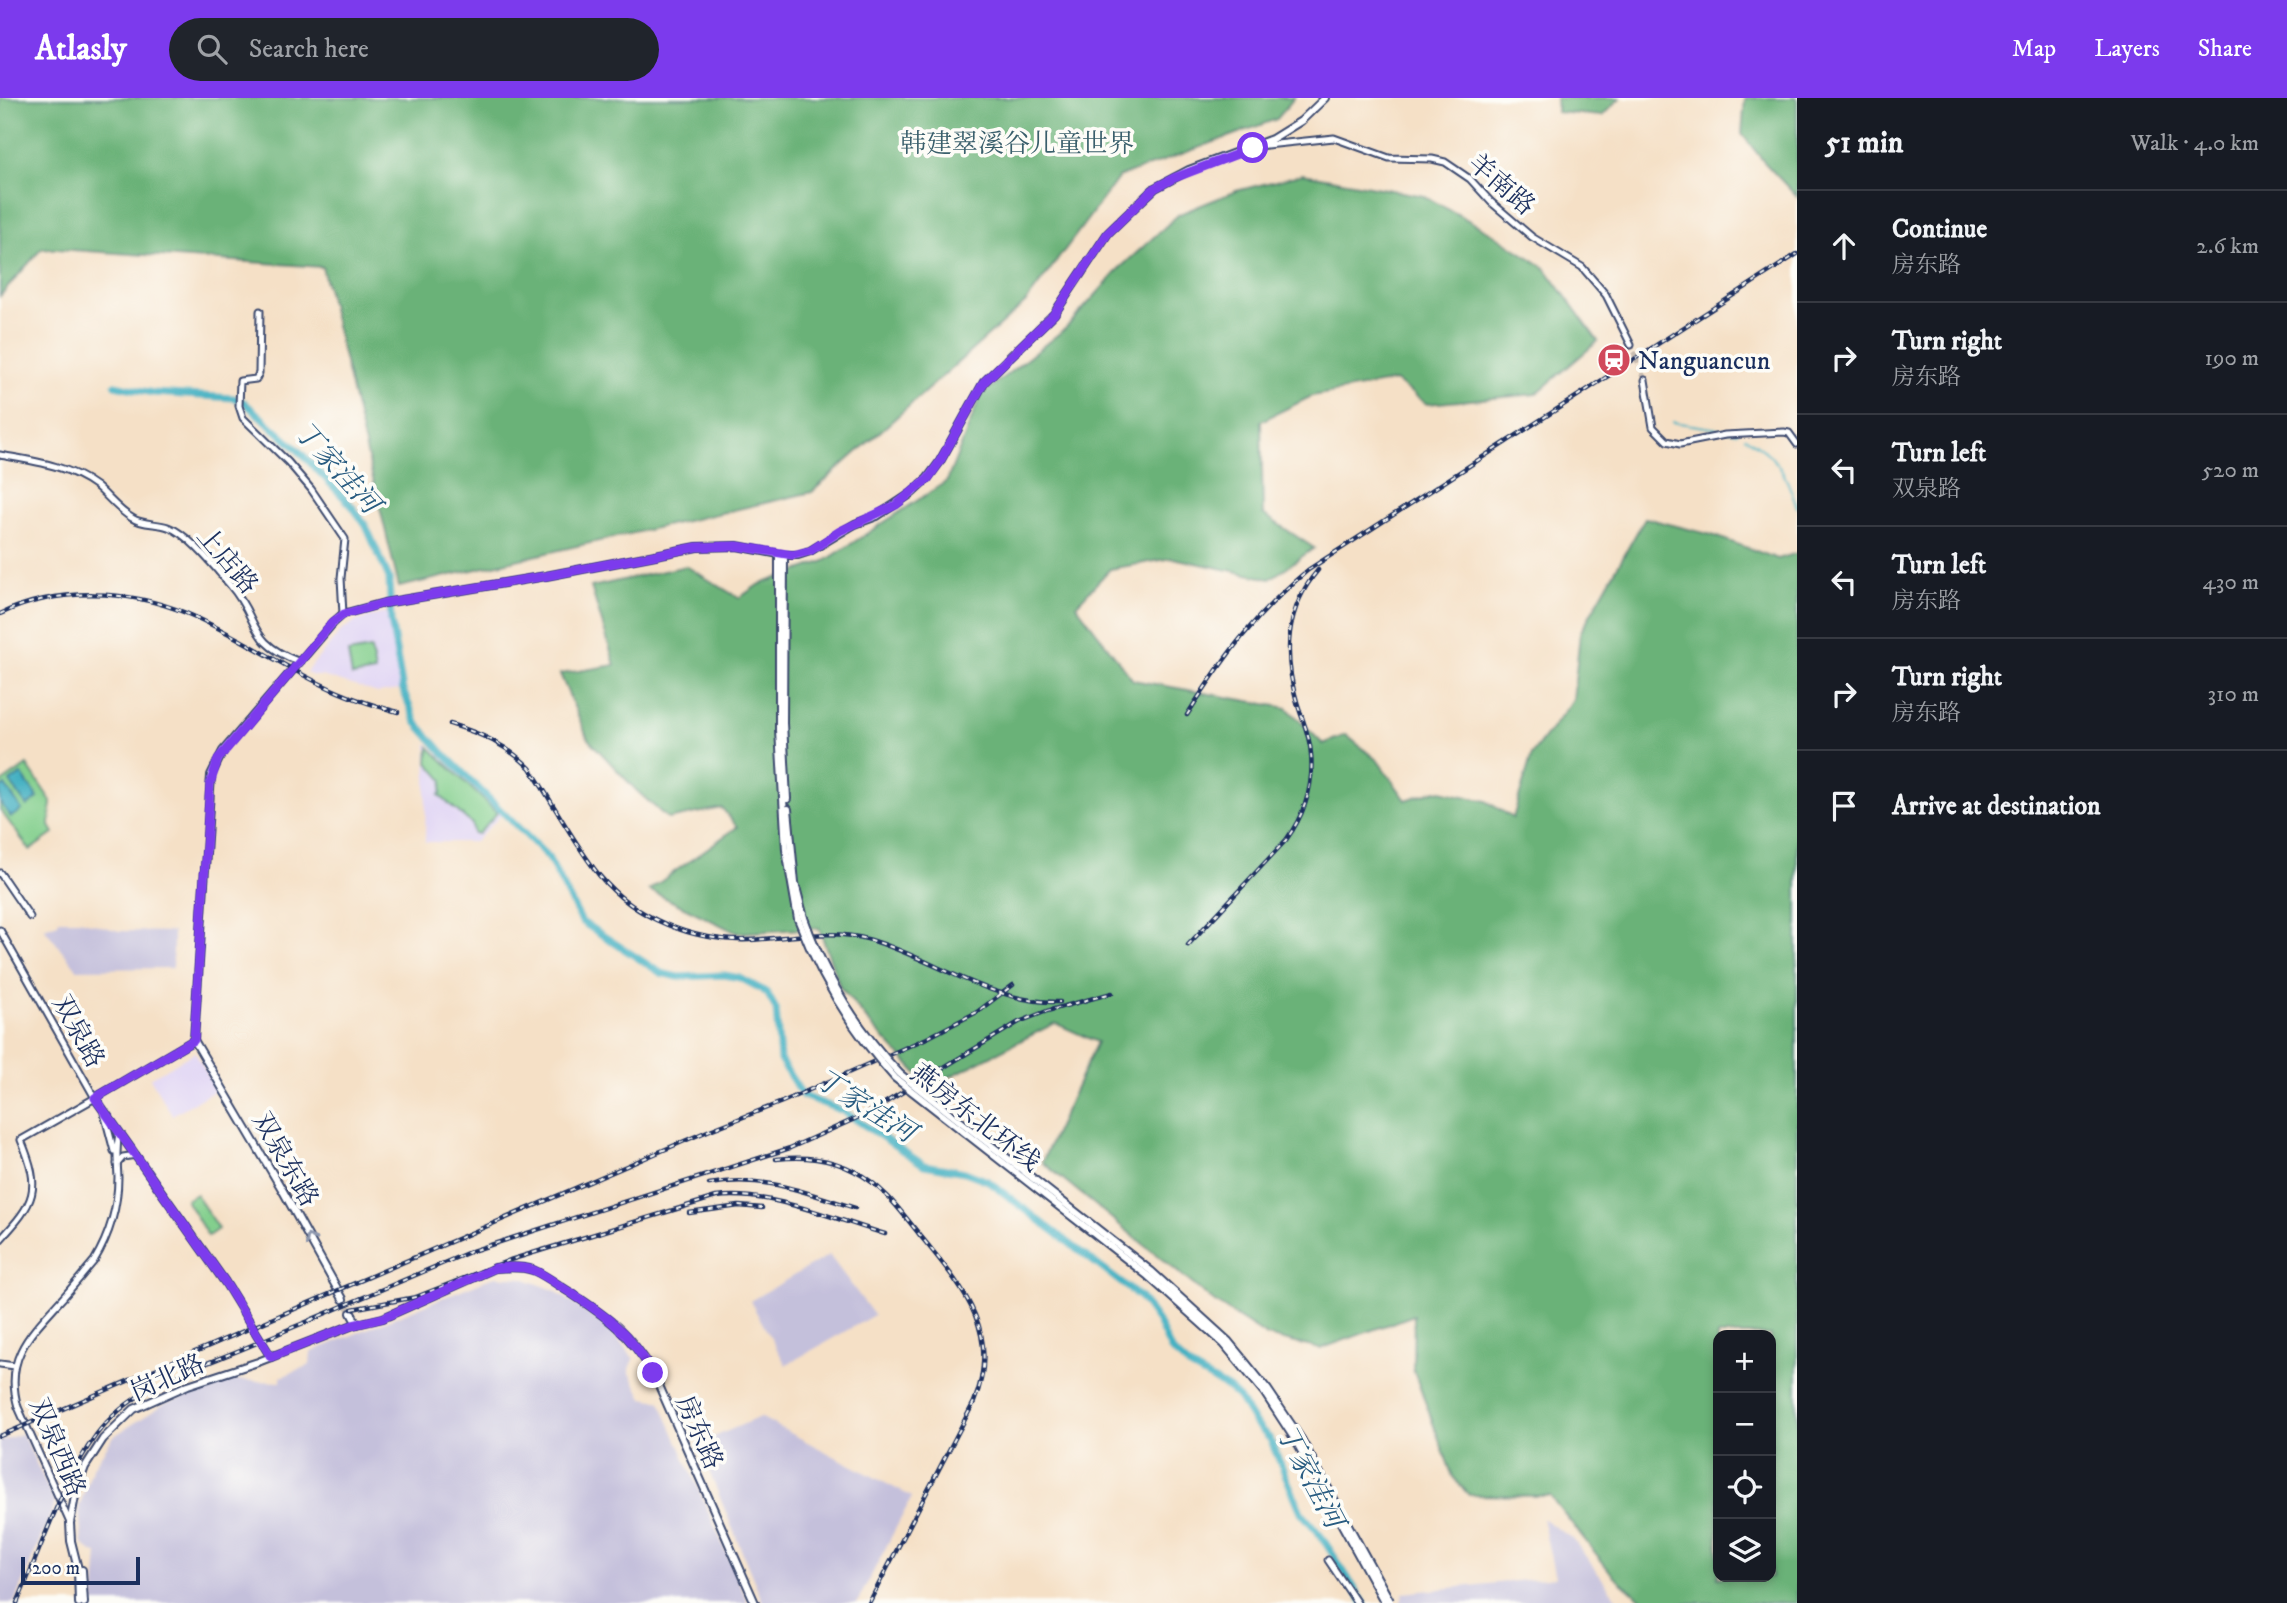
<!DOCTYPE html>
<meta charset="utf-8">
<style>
body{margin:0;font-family:"IM FELL DW Pica","Noto Serif SC",serif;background:#20242c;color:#f1f3f6}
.controls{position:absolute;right:21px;bottom:21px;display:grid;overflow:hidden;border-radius:14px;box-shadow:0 4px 10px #0003}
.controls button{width:63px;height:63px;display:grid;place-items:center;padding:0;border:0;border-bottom:2px solid #363941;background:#171b24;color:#f1f3f6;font:35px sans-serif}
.scale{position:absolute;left:21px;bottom:18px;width:119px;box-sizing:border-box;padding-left:7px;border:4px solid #1b2f5e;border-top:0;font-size:19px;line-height:24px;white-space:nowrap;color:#1b2f5e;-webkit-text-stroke:5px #fdfcf7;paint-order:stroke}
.stop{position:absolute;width:21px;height:21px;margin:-16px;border:5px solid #7c3aed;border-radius:50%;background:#fff}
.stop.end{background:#7c3aed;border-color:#fff;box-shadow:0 2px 7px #0008}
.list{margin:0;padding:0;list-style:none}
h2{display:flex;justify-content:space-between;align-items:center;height:91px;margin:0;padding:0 28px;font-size:30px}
h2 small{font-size:23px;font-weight:400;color:#9ea1a6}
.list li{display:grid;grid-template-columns:46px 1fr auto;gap:21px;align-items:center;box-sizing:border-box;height:112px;padding:0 28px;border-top:2px solid #363941}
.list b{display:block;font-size:26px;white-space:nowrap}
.list p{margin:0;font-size:23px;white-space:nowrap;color:#9ea1a6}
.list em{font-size:23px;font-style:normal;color:#9ea1a6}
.icon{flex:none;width:38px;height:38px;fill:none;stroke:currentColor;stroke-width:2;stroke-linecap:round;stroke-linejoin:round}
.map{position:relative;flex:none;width:1797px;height:1505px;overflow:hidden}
header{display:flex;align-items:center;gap:42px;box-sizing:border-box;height:98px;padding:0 35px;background:#7c3aed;color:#fff}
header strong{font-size:33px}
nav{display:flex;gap:38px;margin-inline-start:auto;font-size:24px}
.search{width:490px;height:63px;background:#20242c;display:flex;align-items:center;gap:18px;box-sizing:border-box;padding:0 24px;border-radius:38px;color:#9ea1a6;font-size:26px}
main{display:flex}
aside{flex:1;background:#171b24}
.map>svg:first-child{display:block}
</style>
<header>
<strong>Atlasly</strong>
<div class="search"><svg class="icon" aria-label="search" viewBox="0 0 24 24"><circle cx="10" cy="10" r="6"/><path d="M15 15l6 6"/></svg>Search here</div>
<nav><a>Map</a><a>Layers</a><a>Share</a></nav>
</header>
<main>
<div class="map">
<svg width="1797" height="1505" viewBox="0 0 1797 1505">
<rect width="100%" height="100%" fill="#fdfcf7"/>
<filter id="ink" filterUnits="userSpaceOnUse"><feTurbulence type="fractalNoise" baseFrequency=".0143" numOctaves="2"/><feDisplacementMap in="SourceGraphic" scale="14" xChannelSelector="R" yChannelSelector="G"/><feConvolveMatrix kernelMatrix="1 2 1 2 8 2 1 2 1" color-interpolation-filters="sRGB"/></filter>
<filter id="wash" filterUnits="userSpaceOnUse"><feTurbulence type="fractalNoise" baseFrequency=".00686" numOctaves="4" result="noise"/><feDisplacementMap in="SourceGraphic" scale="28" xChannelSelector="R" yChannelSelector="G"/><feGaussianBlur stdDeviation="1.57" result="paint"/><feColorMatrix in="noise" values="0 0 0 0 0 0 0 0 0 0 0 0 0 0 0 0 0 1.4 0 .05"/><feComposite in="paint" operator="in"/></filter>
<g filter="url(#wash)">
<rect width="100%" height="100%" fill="#f5e0c6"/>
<g fill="#e0d4f4">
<path d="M387 514 400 592 378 595 322 578H313L306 574 343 531 357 523Z"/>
<path d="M427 645 501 717 475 744H425Z"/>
<path d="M195 954 216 992 172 1017 150 980Z"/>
</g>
<g fill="#c4c0db">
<path d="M59 822H80L119 833 173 834V870L77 871 44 830 58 825Z"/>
<path d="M829 1157 874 1217 786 1267 750 1203Z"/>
<path d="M495 1178 522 1180 554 1192 609 1231 634 1261 629 1273 643 1300 660 1303 748 1505H94L98 1455 92 1454 82 1445 79 1409 93 1369 114 1338 166 1305 230 1282 281 1284V1279L310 1267 311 1254Z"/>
<path d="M760 1319 912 1399 857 1505H763L698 1346Z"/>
<path d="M22 1335 55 1405 14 1505H0V1344Z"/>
<path d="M1542 1420 1573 1441 1620 1505H1401L1403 1495 1555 1479Z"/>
</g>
<g fill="#83cf8d" stroke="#4f7f76" stroke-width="2">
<path d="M371 551 375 574 352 578 348 555Z"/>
<path d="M429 649 497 715 478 736 473 735 472 726 439 697 441 696 443 682 428 665Z"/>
<path d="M27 667 51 703 50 728 54 735 30 752 0 712V686Z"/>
<path d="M196 1096 218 1131 208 1138 186 1102Z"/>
</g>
<g fill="#6ab278" stroke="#42706b" stroke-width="2" fill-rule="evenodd">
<path d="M0 0H1294L1277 21 1119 79 1026 204 812 394 399 489 322 169 42 150 0 198Z"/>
<path d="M1556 0H1620L1602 18 1557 14Z"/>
<path d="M1745 0H1797V99L1765 65 1742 36Z"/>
<path d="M1303 76 1424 98 1492 135 1545 170 1598 243 1536 296 1427 306 1395 283 1312 298 1261 323 1263 416 1314 450 1270 481 1173 460 1110 471 1076 507 1133 582 1287 610 1323 646 1346 637 1378 663 1406 702 1436 692 1486 703 1513 720 1532 656 1573 602 1580 535 1645 420 1712 437 1778 461 1797 455V1505H1646L1613 1477 1550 1398 1469 1397 1453 1379 1413 1271 1414 1217 1320 1251 1267 1238 1216 1205 1042 1064 1097 944 1055 925 930 989 873 929 840 889 819 830 737 835 649 792 737 729 722 710 668 721 636 692 588 641 560 576 615 567 591 489 686 468 739 500 758 487 825 463 947 383 981 297 1066 230 1120 170 1179 116 1236 93ZM1718 1237H1771V1479H1718Z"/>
</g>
<g fill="#44b1c2" stroke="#307090" stroke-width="2">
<path d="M21 676 38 700 27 708 10 684Z"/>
<path d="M5 687 22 712 11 719 0 704V691Z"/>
</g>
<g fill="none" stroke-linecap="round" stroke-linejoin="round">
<g stroke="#44b1c2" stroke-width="2">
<path d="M1673 324 1738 334"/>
<path d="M1745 339C1780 361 1784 372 1797 410"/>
</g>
<path stroke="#44b1c2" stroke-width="7" d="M115 287 153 295 234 300 244 304 297 351 352 408 366 428 389 480 391 523 403 592 416 624 443 655 548 759 582 824 661 875 678 879 724 877 740 880 761 891 767 895 776 911 780 962 803 998 843 1013 924 1067 965 1074 988 1083 1141 1200 1158 1224 1171 1252 1190 1269 1229 1291 1239 1300 1254 1324 1270 1341 1301 1414 1321 1438 1364 1505"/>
</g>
</g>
<g filter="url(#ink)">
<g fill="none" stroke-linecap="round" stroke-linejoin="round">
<path stroke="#c9bdb1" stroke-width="5" stroke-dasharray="5 2.5" stroke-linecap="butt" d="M1631 247 1645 282"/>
<path stroke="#c9bdb1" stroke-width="6" stroke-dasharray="6 3" stroke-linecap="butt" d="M343 1201 351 1215"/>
<defs>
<g id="tertiary">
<path d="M1257 48 1334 40 1389 60 1432 61 1445 64 1470 81 1491 104 1532 139 1582 169 1606 197 1631 247"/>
<path d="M260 213 259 275 256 281 240 283 239 308 243 320 288 364 311 391 345 441 341 480 343 516"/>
<path d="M1645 282 1653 329 1667 343 1680 346 1725 337 1784 334 1789 335 1797 346"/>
<path d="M0 357C33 363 68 367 96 388 108 398 118 412 132 420 142 427 157 425 168 429 189 436 216 471 230 487 261 523 246 544 300 564"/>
<path d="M0 775 30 819"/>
<path d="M0 832 95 1000 21 1042C42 1092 35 1104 0 1142"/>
<path d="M104 1015 114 1053"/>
<path d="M117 1066 123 1059 136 1057"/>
<path d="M0 1266 15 1268"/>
<path d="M70 1425 18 1309C4 1261 29 1237 59 1204 71 1191 82 1177 94 1163 109 1138 118 1108 118 1079 117 1063 116 1050 119 1035"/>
<path d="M1328 1462 1357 1505"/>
</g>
<g id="secondary">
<path d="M779 456V632L786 752 798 821"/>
<path d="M784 457 783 625 787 701"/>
<path d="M788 711 795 785 804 820"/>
<path d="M194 942 211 677 223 653 333 525 343 516 384 505 546 478 697 449 737 448 784 457H798L810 453 855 426 877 418 912 395 927 381 939 365 984 284 1054 216 1108 135 1138 106 1155 90 1189 72 1272 41 1301 23 1325 0"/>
<path d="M194 942 95 1000 225 1184 271 1259"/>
<path d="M194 942 283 1093 343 1201"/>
<path d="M351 1215 357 1226"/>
<path d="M82 1472 84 1505"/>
<path d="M79 1505 78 1471 71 1443 70 1425 76 1393 85 1369 103 1341 134 1311 188 1287 258 1264 353 1227 383 1220 495 1170C507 1169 522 1168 533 1172 547 1178 559 1188 571 1195 609 1220 629 1235 653 1274L755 1505"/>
</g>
</defs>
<use href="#tertiary" stroke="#3c4a6e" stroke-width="9"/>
<use href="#secondary" stroke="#3c4a6e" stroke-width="10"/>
<use href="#tertiary" stroke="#fff" stroke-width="5"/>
<use href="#secondary" stroke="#fff" stroke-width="6"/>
<defs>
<g id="rail">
<path d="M0 516C57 489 128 491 186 515 234 535 277 565 323 587 347 599 372 607 398 614"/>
<path d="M1187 617C1224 559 1255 516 1308 472L1797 156"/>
<path d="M450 626C480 635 507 647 530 670 553 705 573 744 599 777 635 821 694 844 750 842 790 840 831 830 871 842 934 861 992 906 1060 904"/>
<path d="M1188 847 1286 742C1304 717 1314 688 1311 656 1310 638 1302 621 1297 604 1283 556 1285 511 1318 472"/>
<path d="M776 1061C804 1058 829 1060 854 1073 882 1087 900 1112 919 1136 961 1188 1003 1233 974 1304L869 1505"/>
<path d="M709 1086C763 1076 804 1094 855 1110"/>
<path d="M689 1115 739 1108 762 1110"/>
<path d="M352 1211 416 1199 510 1162 716 1099C768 1092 834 1121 885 1136"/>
<path d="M310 1222 472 1153 790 1050 868 1015 1019 924 1047 913 1112 895"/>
<path d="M0 1338 710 1032 782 1004 927 940 977 914 1013 887"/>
<path d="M17 1505C40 1453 63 1382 96 1337 131 1290 189 1273 240 1252 267 1241 292 1229 319 1219"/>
</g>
</defs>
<use href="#rail" stroke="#1b2f5e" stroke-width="4.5"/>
<use href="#rail" stroke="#fdfcf7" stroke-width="2" stroke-dasharray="5" stroke-linecap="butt"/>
<defs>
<g id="secondary-bridge">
<path d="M804 820C825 879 857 931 900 976L1151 1173 1228 1243 1268 1292 1301 1341 1390 1503"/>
<path d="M798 821C821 881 852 933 895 980L1148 1178 1224 1246 1264 1294 1296 1343 1385 1505"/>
</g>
</defs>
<use href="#secondary-bridge" stroke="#3c4a6e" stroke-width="10" stroke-linecap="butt"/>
<use href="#secondary-bridge" stroke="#fff" stroke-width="6"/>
</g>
<defs><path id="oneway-chevron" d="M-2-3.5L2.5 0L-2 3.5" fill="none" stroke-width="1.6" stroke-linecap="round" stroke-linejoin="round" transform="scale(1.75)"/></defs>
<use stroke="#8d97ae" href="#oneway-chevron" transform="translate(310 1141) rotate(-119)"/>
</g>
<g fill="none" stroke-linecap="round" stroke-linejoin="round" filter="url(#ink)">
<path stroke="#7c3aed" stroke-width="9" d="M653 1275C629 1234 609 1220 571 1195 559 1188 547 1178 533 1172 522 1168 507 1169 495 1170L383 1220 353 1227 271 1259 225 1184 95 1000 194 942 210 686 218 661 332 525 344 516 384 505 546 478 697 449 737 448 793 457 810 453 840 433 896 407 928 381 939 365 984 284 1054 216 1108 135 1138 106 1155 90 1174 80 1253 50"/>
</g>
<defs>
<symbol id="station-disc" viewBox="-11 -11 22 22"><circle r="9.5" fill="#d1495b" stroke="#fdfcf7"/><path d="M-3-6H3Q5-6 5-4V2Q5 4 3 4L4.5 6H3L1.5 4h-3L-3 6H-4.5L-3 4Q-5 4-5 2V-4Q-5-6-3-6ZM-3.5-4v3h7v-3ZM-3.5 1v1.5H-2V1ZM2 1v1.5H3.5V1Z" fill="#fff"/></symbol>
</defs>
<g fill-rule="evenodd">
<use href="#station-disc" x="1595" y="243" width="38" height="38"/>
</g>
<g text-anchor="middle" stroke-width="7" stroke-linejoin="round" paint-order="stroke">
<g font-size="26" fill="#3a5f6c" stroke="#fdfcf7">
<text x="1017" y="54">韩建翠溪谷儿童世界</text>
</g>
<g font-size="26" fill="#1b2f5e" stroke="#fdfcf7">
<text transform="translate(1502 86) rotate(41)" y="9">羊南路</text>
<text transform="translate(228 462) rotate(50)" y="9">上店路</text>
<text transform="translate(79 933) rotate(61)" y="9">双泉路</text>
<text transform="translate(976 1019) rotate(38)" y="9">燕房东北环线</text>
<text transform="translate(286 1061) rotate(60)" y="9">双泉东路</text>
<text transform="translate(167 1279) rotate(-24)" y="9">岗北路</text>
<text transform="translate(700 1334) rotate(66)" y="9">房东路</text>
<text transform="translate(58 1349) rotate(67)" y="9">双泉西路</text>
</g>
<g font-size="26" fill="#1b2f5e" stroke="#fdfcf7" text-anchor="start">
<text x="1638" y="271">Nanguancun</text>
</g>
<g font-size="28" font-style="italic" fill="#295c81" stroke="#fdfcf7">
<text transform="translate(338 369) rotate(48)" y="10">丁家洼河</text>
<text transform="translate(866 1007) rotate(32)" y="10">丁家洼河</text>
<text transform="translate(1311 1378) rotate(62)" y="10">丁家洼河</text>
</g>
</g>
</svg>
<div class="controls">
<button>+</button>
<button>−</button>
<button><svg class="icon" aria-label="locate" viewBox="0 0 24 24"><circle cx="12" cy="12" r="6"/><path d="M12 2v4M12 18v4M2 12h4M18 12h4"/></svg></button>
<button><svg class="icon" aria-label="layers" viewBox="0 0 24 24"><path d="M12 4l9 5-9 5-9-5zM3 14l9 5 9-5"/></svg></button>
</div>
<div class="scale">200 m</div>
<div class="stop" style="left:1253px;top:50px"></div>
<div class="stop end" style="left:653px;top:1275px"></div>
</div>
<aside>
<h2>51 min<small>Walk · 4.0 km</small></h2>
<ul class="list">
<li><svg class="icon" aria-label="ahead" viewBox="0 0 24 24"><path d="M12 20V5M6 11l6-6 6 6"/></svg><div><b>Continue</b><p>房东路</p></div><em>2.6 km</em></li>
<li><svg class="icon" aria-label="right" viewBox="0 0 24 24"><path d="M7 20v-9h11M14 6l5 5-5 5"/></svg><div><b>Turn right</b><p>房东路</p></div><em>190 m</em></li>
<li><svg class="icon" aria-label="left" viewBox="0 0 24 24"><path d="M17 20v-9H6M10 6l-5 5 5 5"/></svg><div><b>Turn left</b><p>双泉路</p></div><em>520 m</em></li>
<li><svg class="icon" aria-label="left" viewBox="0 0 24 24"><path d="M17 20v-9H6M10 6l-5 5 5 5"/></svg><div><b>Turn left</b><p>房东路</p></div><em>430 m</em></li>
<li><svg class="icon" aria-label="right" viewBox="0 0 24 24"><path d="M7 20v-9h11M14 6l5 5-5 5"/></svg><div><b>Turn right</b><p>房东路</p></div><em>310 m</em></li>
<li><svg class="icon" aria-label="arrive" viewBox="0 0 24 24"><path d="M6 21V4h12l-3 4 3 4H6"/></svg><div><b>Arrive at destination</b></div></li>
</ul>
</aside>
</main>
